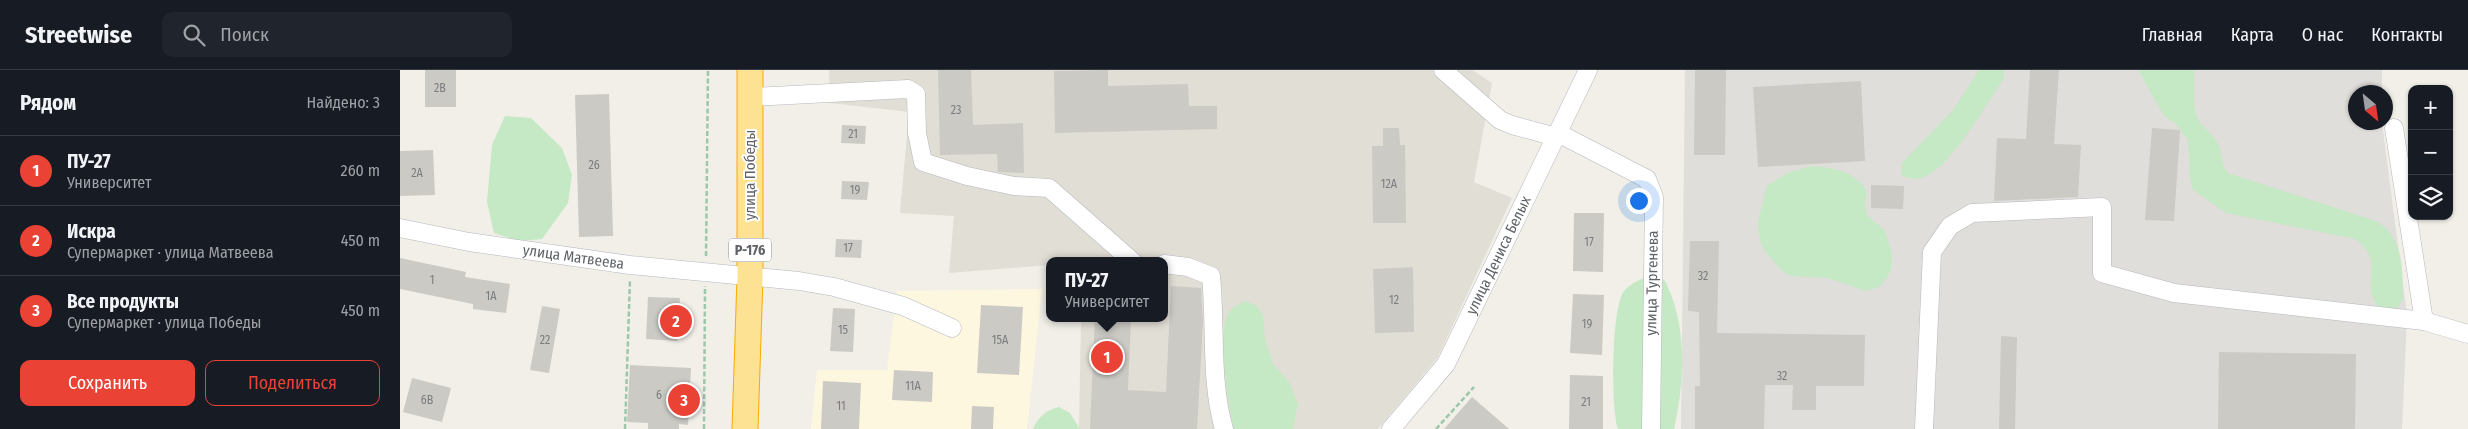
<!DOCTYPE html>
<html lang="ru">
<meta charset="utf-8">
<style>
body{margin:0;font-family:"Fira Sans Condensed",sans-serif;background:#20242c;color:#f1f3f6}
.controls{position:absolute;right:15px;top:15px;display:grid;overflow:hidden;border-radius:10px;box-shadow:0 1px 4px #0004}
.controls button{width:45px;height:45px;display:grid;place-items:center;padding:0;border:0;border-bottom:1px solid #363941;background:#171b24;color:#f1f3f6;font:25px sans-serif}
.compass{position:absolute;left:1948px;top:15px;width:45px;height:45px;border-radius:50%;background:#171b24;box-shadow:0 1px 4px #0004;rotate:151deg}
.you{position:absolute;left:1238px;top:130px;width:18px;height:18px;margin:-12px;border:4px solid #fff;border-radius:50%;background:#1a73e8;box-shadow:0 0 0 8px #1a73e833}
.badge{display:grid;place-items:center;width:32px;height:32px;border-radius:50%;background:#ea4335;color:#fff;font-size:16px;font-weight:700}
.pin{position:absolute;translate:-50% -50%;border:2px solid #fff;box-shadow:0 1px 5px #0006}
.popup{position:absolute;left:646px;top:187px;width:122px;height:65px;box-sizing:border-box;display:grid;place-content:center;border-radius:10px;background:#171b24;filter:drop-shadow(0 1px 4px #0005);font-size:16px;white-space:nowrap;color:#9ea1a6}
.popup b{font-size:19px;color:#f1f3f6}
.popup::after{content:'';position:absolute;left:50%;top:100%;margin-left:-10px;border:10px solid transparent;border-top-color:#171b24}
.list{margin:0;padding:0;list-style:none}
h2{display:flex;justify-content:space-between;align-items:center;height:65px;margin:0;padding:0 20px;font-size:21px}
h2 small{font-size:16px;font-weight:400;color:#9ea1a6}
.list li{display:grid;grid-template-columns:32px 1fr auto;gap:15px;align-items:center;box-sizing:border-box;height:70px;padding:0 20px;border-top:1px solid #363941}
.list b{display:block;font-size:19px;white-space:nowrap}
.list p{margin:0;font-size:16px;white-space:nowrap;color:#9ea1a6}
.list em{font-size:16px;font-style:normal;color:#9ea1a6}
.actions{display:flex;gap:10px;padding:15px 20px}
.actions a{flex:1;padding:11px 0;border:1px solid #ea4335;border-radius:10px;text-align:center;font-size:18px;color:#ea4335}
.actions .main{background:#ea4335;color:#fff}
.icon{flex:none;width:28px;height:28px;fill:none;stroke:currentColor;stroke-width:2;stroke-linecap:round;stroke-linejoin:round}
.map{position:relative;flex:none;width:2068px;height:359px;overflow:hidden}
header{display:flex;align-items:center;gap:30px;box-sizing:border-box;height:70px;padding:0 25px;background:#171b24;border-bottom:1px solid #363941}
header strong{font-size:24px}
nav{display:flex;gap:28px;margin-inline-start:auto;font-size:18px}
.search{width:350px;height:45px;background:#20242c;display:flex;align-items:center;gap:12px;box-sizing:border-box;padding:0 18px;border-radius:10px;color:#9ea1a6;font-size:19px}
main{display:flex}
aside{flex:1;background:#171b24}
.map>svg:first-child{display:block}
</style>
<header>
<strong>Streetwise</strong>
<div class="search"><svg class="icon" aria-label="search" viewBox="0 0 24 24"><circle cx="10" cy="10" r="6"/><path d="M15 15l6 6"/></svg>Поиск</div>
<nav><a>Главная</a><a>Карта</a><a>О нас</a><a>Контакты</a></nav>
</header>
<main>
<aside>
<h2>Рядом<small>Найдено: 3</small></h2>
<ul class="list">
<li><span class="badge">1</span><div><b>ПУ-27</b><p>Университет</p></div><em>260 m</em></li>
<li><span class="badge">2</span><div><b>Искра</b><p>Супермаркет · улица Матвеева</p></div><em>450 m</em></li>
<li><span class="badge">3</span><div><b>Все продукты</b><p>Супермаркет · улица Победы</p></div><em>450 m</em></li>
</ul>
<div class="actions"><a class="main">Сохранить</a><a>Поделиться</a></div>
</aside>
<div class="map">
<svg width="2068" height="359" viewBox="0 0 2068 359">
<rect width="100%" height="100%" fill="#f1efe8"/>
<path fill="#fef7e0" d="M642 219 627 359H411L417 300H487L497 221Z"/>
<path fill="#e0deda" d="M1285 0H1982V22H1956V52L1982 53 2007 245 2002 359H1281Z"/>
<path fill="#e1ded6" d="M429 0H1072L1092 13 1074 112 1112 128 1038 287 978 359H679L681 248H764V191H650L649 195 549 203 554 146 500 143 509 42 430 33Z"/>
<g fill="#c5e8c5">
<path d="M1579 0H1604V8C1586 34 1553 95 1524 107 1516 110 1509 108 1501 106L1502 93 1554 39Z"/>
<path d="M1738 0H1794C1795 14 1792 34 1797 47 1801 58 1814 63 1818 74 1823 86 1820 92 1828 103L1976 151C2005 167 2002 201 2003 230L1995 240 1976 235C1961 206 1986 192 1955 169L1826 143 1793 120 1790 108 1788 70 1775 53 1764 46Z"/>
<path d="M105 46 131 48 162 78 172 105 168 133 142 169 118 171 94 163 87 132 92 75Z"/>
<path d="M1412 96C1435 98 1454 101 1467 121L1465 133 1467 145 1485 161 1492 184V197L1487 208 1479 217 1466 221 1428 208 1390 206 1379 198 1362 177 1359 165 1358 152 1367 116 1387 103Z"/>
<path d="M1255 206C1258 207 1263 209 1265 211 1267 213 1268 219 1270 222 1287 263 1284 316 1274 359H1218C1211 338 1211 238 1224 221 1232 212 1244 207 1255 206Z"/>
<path d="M844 231 856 235 863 245 865 269 873 294 889 312 898 334 893 359H834C828 335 818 268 827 246 831 238 837 235 844 231Z"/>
<path d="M659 337 670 343 680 359H633C639 346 645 341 659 337Z"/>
</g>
<g fill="#cccac5">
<rect x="25" y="0" width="31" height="37"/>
<path d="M538 0H571L573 55 623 53 624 103 598 102 597 84 540 85Z"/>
<path d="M708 0V16L788 14 789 36H817V59L655 63 654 1Z"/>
<path d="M1295 0H1326L1325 85H1294Z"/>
<path d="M1630 0H1659L1654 74 1681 75 1678 127 1594 131 1597 68 1626 69Z"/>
<path d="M1461 11 1465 91 1358 97 1353 17Z"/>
<path d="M209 24 213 166 179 167 175 25Z"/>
<path d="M442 55 466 56 465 74 441 73Z"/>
<path d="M983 58H999L1000 75H1005L1006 153H973L972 76H983Z"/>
<path d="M1752 58 1780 60 1774 151 1745 150Z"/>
<path d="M33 80 35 125 0 126V81Z"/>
<path d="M442 111 469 112 467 130 441 129Z"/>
<path d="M1471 115 1504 116 1503 139 1471 138Z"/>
<path d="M1174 143H1204L1203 202 1173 201Z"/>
<path d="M436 169 462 170 461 188 435 187Z"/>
<path d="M1290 171H1319L1317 263 1465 265 1464 316H1416V340H1392L1393 315H1365L1364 359H1295V316H1300L1299 242 1288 241Z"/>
<path d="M0 188 66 202 65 207 110 214 106 243 73 239V234L0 219Z"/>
<path d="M1013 197 1014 262 975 263 973 199Z"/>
<path d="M771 216 801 218 803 252 797 359H690L695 248H731L728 320 766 322Z"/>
<path d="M1173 224 1204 225 1202 285 1170 283Z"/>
<path d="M248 227 280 228 277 271 246 269Z"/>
<path d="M581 235 623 237 619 305 577 303Z"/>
<path d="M142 236 160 239 149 303 130 300Z"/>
<path d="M433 238 455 239 453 282 430 281Z"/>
<path d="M1601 266 1617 267 1615 359H1599Z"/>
<path d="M1819 282 1956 284 1955 359H1818Z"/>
<path d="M230 295 291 298 288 355 279 354V359H248V353L227 352Z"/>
<path d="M494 300 533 302 532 332 492 330Z"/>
<path d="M1170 305 1203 306V359H1169Z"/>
<path d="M12 308 51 318 42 352 3 342Z"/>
<path d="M423 311 461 313 459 359H421Z"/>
<path d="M1072 327 1109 359H1044Z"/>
<path d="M572 336 594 337 593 359H571Z"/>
</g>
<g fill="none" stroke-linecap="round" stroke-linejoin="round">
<defs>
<g id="minor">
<path d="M1043 0 1100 50 1112 55 1156 67"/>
<path d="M350 27 508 19 516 24 517 63 523 92 567 106 614 116 649 118 732 191"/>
<path d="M1994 58 2024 251"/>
<path d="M1158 63 1247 109 1254 127 1251 359"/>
<path id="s1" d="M0 158 69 172 230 195 399 211 434 217 503 236 552 258"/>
<path d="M764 194 788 197 811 206C816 256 810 312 824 359"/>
<path id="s2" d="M991 359 1046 294 1188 0"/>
<path d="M1524 359 1532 182 1550 156 1572 143 1702 137V203L1774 223 2024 251 2068 264"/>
</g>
<path id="highway" d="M345 359 350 207V0"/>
</defs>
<use href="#minor" stroke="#b5b8bc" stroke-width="19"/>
<use href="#highway" stroke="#f9ab00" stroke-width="27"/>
<g stroke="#9cc7a9" stroke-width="2.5" stroke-dasharray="5 2.5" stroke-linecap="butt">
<path d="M306 186 308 0"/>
<path d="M225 359 230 209"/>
<path d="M304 359 305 216"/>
<path d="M1036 359 1074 317"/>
</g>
<use href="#minor" stroke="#fff" stroke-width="18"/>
<use href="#highway" stroke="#fde293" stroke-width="25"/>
</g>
<g text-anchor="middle" stroke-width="4" stroke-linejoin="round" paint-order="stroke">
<g font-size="12" fill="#7a7d7f">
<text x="40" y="22">2В</text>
<text x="556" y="44">23</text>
<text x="453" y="68">21</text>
<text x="194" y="99">26</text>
<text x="17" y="107">2А</text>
<text x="989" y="118">12А</text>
<text x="455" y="124">19</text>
<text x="1189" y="176">17</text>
<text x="448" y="182">17</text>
<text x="1303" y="210">32</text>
<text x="32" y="214">1</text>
<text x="91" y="230">1А</text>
<text x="994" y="234">12</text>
<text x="1187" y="258">19</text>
<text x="443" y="264">15</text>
<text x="145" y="274">22</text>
<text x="600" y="274">15А</text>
<text x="1382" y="310">32</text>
<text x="513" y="320">11А</text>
<text x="259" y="329">6</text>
<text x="27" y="334">6В</text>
<text x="1186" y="336">21</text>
<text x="441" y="340">11</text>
</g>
<rect fill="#fff" stroke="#8f9295" stroke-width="1" x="329" y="168.5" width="42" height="23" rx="4"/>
<g font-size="14" font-weight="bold" fill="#5f6368">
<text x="350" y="185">Р-176</text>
</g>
<g font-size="15" fill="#5f6368" stroke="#fff">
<text transform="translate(350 105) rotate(-90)" y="5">улица Победы</text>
<text dy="5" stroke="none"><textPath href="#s2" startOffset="206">улица Дениса Белых</textPath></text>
<text dy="5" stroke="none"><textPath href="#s1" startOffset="176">улица Матвеева</textPath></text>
<text transform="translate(1252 213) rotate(-89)" y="5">улица Тургенева</text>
</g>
</g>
</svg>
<div class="controls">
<button>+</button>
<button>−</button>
<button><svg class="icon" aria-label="layers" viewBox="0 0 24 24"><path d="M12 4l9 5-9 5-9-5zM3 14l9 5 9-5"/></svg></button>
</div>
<svg class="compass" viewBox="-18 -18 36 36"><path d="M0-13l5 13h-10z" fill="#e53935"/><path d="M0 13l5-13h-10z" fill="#9ea1a6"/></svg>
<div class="you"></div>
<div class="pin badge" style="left:707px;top:287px">1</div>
<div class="popup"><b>ПУ-27</b>Университет</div>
<div class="pin badge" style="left:276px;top:251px">2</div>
<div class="pin badge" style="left:284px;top:330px">3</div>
</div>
</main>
